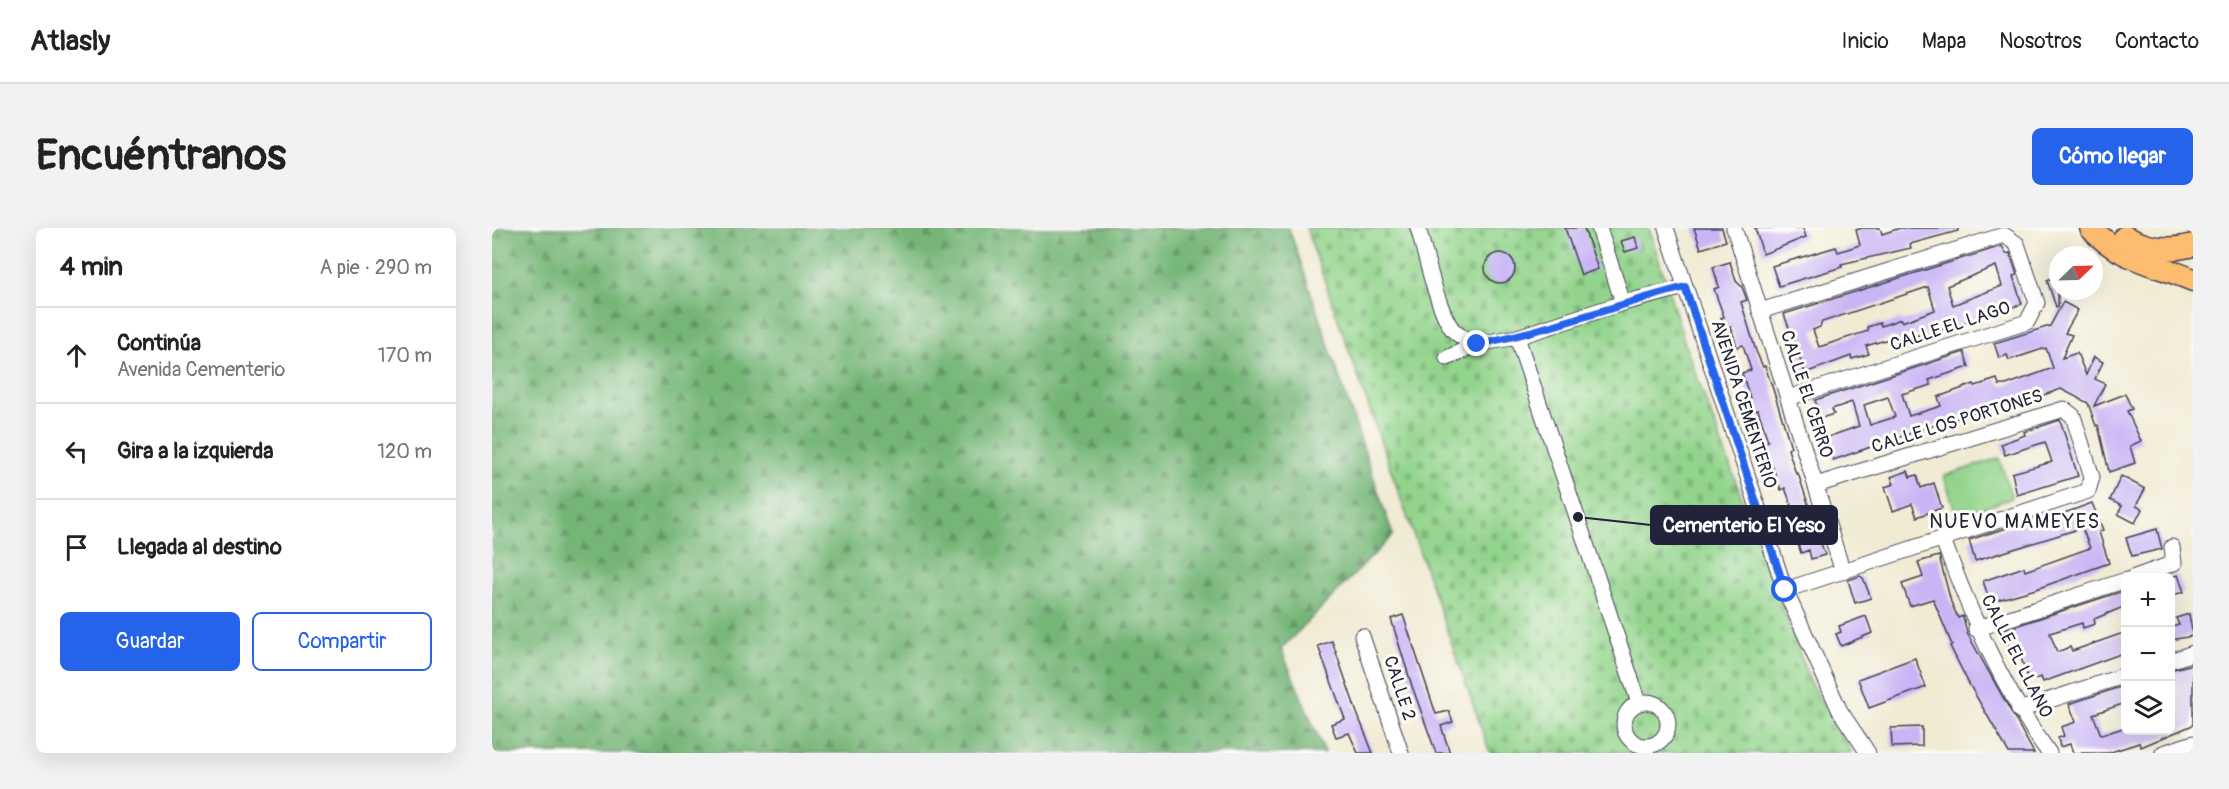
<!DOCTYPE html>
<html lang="es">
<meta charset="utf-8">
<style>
body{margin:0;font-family:Pangolin,sans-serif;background:#f2f2f2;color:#222}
.controls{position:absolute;right:18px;bottom:18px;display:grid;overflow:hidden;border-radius:9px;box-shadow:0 6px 24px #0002}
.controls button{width:54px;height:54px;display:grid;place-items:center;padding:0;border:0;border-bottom:2px solid #e0e0e0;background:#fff;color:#222;font:30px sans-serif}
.compass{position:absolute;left:1557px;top:18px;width:54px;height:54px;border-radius:50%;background:#fff;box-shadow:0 6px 24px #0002;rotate:67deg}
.stop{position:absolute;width:18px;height:18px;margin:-14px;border:4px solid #2563eb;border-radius:50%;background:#fff}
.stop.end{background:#2563eb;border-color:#fff;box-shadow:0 2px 6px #0008}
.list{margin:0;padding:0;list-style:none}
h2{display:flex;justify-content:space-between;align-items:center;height:78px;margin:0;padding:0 24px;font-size:26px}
h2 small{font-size:20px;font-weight:400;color:#767676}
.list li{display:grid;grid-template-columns:39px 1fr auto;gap:18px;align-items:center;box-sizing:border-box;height:96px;padding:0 24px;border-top:2px solid #e0e0e0}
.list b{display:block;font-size:22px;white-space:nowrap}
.list p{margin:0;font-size:20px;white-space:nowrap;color:#767676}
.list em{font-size:20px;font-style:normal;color:#767676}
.actions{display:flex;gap:12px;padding:18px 24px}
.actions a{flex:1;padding:14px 0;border:2px solid #2563eb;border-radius:9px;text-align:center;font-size:21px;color:#2563eb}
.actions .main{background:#2563eb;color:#fff}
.icon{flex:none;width:33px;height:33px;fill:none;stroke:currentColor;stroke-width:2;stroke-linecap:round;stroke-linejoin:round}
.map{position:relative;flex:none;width:1701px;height:525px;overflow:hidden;border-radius:9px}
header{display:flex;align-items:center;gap:36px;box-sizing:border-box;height:84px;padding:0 30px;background:#fff;border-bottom:2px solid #e0e0e0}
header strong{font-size:28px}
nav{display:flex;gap:33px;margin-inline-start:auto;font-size:21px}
.intro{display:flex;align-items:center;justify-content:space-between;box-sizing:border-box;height:144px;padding:0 36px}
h1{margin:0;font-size:42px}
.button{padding:15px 27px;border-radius:9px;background:#2563eb;color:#fff;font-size:21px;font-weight:700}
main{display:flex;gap:36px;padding:0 36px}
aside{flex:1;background:#fff;border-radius:9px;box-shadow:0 6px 24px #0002}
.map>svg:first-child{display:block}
</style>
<header>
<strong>Atlasly</strong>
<nav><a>Inicio</a><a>Mapa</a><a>Nosotros</a><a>Contacto</a></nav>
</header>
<div class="intro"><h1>Encuéntranos</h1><a class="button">Cómo llegar</a></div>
<main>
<aside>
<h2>4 min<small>A pie · 290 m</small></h2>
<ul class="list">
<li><svg class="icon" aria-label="ahead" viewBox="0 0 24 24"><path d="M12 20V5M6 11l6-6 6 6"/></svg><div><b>Continúa</b><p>Avenida Cementerio</p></div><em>170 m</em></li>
<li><svg class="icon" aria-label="left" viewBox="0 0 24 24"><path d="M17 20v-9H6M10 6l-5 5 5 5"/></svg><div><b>Gira a la izquierda</b></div><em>120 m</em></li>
<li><svg class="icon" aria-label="arrive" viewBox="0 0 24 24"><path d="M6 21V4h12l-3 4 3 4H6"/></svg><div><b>Llegada al destino</b></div></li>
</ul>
<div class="actions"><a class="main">Guardar</a><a>Compartir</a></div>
</aside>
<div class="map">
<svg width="1701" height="525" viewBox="0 0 1701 525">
<defs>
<pattern id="forest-firs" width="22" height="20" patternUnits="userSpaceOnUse" patternTransform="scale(1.5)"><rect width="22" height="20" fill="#75b677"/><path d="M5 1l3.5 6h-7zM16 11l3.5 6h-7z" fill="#609463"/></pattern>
<pattern id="cemetery-stones" width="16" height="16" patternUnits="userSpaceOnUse" patternTransform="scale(1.5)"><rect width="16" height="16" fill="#92d48b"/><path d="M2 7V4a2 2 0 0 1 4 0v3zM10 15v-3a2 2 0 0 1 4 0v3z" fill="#7eb679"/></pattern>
</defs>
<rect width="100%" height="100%" fill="#fdfcf7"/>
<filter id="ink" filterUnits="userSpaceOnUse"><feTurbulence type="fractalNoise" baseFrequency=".0167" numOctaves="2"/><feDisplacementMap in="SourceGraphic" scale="12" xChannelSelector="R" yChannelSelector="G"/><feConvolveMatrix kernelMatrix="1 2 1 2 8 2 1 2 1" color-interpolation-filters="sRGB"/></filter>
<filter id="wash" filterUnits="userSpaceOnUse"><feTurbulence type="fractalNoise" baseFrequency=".008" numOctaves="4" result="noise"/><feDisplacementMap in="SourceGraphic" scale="24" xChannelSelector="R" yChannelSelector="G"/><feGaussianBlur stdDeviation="1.35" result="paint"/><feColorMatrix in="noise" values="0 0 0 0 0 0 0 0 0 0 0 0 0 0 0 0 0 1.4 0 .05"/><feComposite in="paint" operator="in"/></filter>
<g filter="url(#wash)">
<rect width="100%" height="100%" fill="#f1ebd4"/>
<path fill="#92d48b" stroke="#5a7b63" stroke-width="1.5" d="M1507 230 1520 270 1465 289 1452 248Z"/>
<path fill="url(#forest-firs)" stroke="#4c6c59" stroke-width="1.5" d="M0 0H797L901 307 789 421 833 525H0Z"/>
<path fill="url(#cemetery-stones)" stroke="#5a7b63" stroke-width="1.5" d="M814 0H1157L1195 122 1319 456 1360 525H998Z"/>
<g id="blocks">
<g fill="#c9b5f5" fill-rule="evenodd">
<path d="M1073 0H1092L1106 41 1089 47Z"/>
<path d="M1202 0H1230L1234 13 1209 21Z"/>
<path d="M1263 0H1311L1314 9 1271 26Z"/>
<path d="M1370 0H1388L1390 6 1408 0H1466V3L1418 16 1419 20 1349 36 1350 39 1287 58 1280 38 1344 19 1346 24 1368 17 1364 2Z"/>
<path d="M1143 9 1146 20 1133 24 1129 13Z"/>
<path d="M1510 18 1514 26 1518 25 1525 47 1521 48 1530 76 1427 109 1426 107 1405 115 1403 109 1374 118 1377 126 1360 131 1359 128 1313 145 1292 86ZM1504 38 1510 58 1461 77 1455 58ZM1436 59 1443 82 1410 94 1409 91 1389 98 1388 95 1375 99 1376 103 1327 119 1321 102 1328 99 1330 94Z"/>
<circle cx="1008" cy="40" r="15"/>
<path d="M1238 34 1244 53 1250 59 1255 72 1249 74 1264 123 1271 139 1273 138 1280 158 1299 219 1296 221 1304 246 1306 245 1333 327 1319 331 1317 322 1309 325 1294 282 1300 279 1293 260 1289 262 1276 227 1272 215 1276 213 1266 182 1262 183 1250 145 1259 142 1251 117 1245 119 1239 99 1233 101 1229 90 1232 89 1222 61 1227 59 1221 39Z"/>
<path d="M1566 48V78L1564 79 1555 52Z"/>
<path d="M1571 74 1586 82 1573 105 1580 107 1570 130 1585 125 1594 147 1602 129 1611 134 1603 151 1613 156 1602 178 1633 166 1640 181 1635 183 1649 213 1638 218 1643 235 1617 244 1606 197 1604 198 1596 175 1569 161 1526 176 1525 172 1431 201 1341 232 1333 210 1367 198 1360 174 1340 181 1342 186 1329 190 1323 172 1472 124 1477 139 1437 152 1439 157 1410 166 1417 188 1449 178 1446 169 1482 156 1483 158 1505 151 1507 157H1514L1561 140 1554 120 1517 132 1515 127 1507 130 1502 115 1558 98ZM1396 169 1403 189 1378 197 1372 177Z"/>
<path d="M1568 192 1586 248 1525 267 1520 245 1560 234 1553 214 1513 227 1509 216 1533 207 1532 204Z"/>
<path d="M1416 243 1418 249 1425 247 1429 260 1442 255 1450 280 1425 289 1420 276 1401 283 1393 259 1402 256 1399 249Z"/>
<path d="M1629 248 1653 261 1644 278 1650 281 1643 295 1626 286 1630 278 1618 272Z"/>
<path d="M1600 275 1611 302 1607 304 1617 335 1544 361 1498 374 1491 353 1532 339 1533 343 1598 320 1590 300 1483 333 1477 312 1537 293 1558 287 1559 290Z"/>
<path d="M1665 301 1670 321 1640 328 1634 310Z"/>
<path d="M1447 328 1459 374 1466 390 1471 388 1475 405 1542 525H1517L1477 456 1458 418 1460 417 1441 371 1418 378 1410 356 1431 349 1426 334Z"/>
<path d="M1686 347 1692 364 1680 367 1678 349Z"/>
<path d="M1368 348 1371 350 1379 370 1363 375 1356 352Z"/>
<path d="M1634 362V378L1602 391 1603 396 1591 400 1590 395 1558 405 1565 424 1578 419 1580 423 1634 404V424L1551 454 1549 449 1537 453 1528 427 1520 429 1511 402Z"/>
<path d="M1697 386 1701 408 1678 412V399L1687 397 1684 390Z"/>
<path d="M911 387 944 486 957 483 961 494 949 498 958 525H944L920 458 899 391Z"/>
<path d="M1374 388 1380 405 1349 418 1344 406 1349 404 1347 398Z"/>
<path d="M840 413 865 485 881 525H866L857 505 844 509 839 496 853 491 826 418Z"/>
<path d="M1423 430 1434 459 1377 480 1366 451Z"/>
<path d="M1701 436V497L1649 519 1647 515 1616 525H1581L1578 516 1568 519 1566 510 1572 508 1569 499 1584 494 1577 476 1634 457V475L1601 486 1609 507 1634 499V502H1678V442Z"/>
<path d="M1430 499V518L1400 519 1399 500Z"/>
</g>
</g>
</g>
<g filter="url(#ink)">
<use href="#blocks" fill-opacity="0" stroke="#414052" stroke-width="1.5"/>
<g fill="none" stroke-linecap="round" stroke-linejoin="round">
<defs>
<g id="minor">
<path d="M926 0C933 24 946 84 961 102 968 109 976 113 985 116"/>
<path d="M1107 0 1131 75"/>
<path d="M1174 0 1293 362 1348 483 1376 525"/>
<path d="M1242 0 1351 344"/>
<path d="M1268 83 1512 7 1525 16 1545 75 1535 94 1296 170"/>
<path d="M1025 109 1147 475"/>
<path d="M955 130 985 116 1025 109 1131 75 1193 59"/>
<path d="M1451 312C1481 391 1507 455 1557 525"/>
<path d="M1640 350 1682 335 1680 319"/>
<path d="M1293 362 1596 263 1600 249 1581 188 1572 181 1324 257"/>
<path d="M1484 401 1634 352"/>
<path d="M870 408 909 525"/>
<path d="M1678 433 1701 425"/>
<circle cx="1154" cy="496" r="22"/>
<path d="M1527 482 1634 447"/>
<path d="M1671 525 1701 515"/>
</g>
<g id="highway">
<path d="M1599 0C1625 30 1666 37 1701 52"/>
<path d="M1633 9C1655 21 1677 24 1701 17"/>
</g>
</defs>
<use href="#minor" stroke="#414052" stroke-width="17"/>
<use href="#highway" stroke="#414052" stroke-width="25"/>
<use href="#minor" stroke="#fff" stroke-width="15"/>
<use href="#highway" stroke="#fdbc70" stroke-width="22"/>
</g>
</g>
<g fill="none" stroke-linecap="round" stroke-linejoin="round" filter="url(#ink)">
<path stroke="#2563eb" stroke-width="8" d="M985 116C1055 103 1123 77 1193 59L1293 362"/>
</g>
<g text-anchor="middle" stroke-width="6" stroke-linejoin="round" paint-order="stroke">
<g font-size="18" fill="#22223b" stroke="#fdfcf7">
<text transform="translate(1458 98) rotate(-18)" y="6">CALLE EL LAGO</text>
<text transform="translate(1315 166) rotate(72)" y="6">CALLE EL CERRO</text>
<text transform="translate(1252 176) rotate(72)" y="6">AVENIDA CEMENTERIO</text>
<text transform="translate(1465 193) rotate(-17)" y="6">CALLE LOS PORTONES</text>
<text transform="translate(1525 428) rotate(63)" y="6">CALLE EL LLANO</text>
<text transform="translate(908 460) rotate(72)" y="6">CALLE 2</text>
</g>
<g font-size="20" letter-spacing="1.5" fill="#22223b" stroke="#fdfcf7">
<text x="1523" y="300">NUEVO MAMEYES</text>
</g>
</g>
<path fill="none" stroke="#22223b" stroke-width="2" d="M1086 289L1159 297"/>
<circle fill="#22223b" stroke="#fdfcf7" stroke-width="2" cx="1086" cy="289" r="6"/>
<rect fill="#22223b" stroke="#22223b" stroke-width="2" x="1159" y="278" width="186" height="38" rx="6"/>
<g font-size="20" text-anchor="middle" font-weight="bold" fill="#fff">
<text x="1252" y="304">Cementerio El Yeso</text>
</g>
</svg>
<div class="controls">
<button>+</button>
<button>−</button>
<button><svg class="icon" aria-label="layers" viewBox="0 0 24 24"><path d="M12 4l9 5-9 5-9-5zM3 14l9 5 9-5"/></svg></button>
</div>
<svg class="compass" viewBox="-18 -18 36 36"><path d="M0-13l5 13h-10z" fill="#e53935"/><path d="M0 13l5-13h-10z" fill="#767676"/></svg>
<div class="stop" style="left:1293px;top:362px"></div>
<div class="stop end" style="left:985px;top:116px"></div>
</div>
</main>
